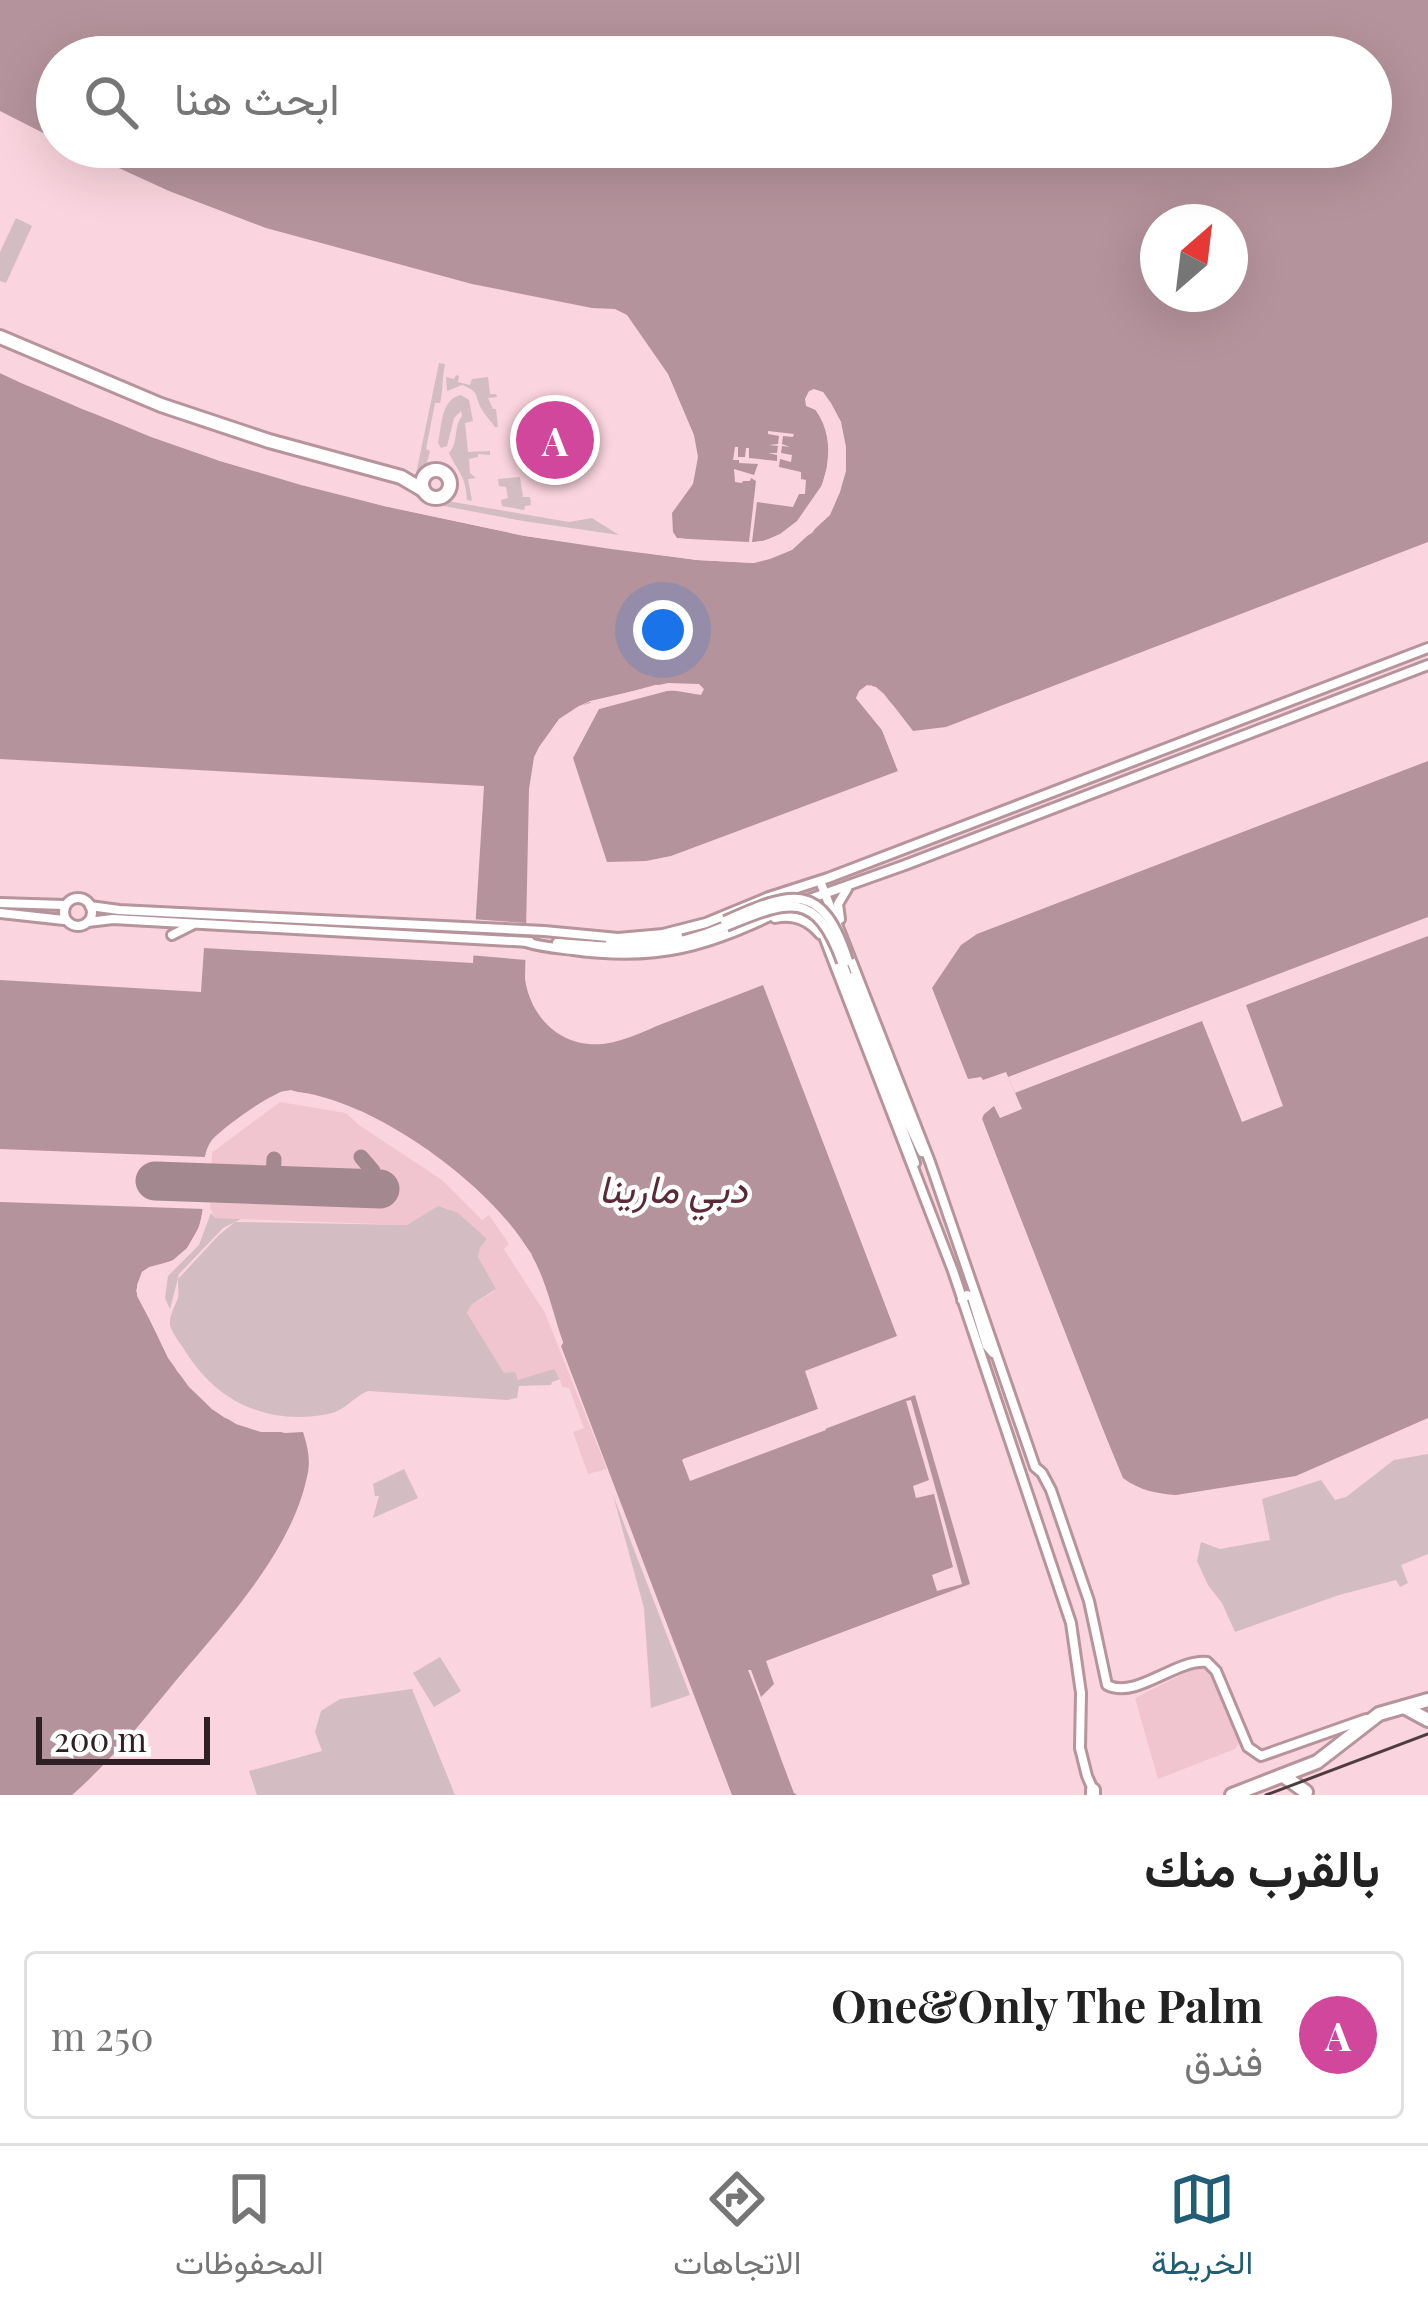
<!DOCTYPE html>
<html lang="ar">
<meta charset="utf-8">
<style>
body{margin:0;font-family:"Playfair Display",Vazirmatn,serif;background:#f6f6f6;color:#222;direction:rtl}
.compass{position:absolute;left:1140px;top:204px;width:108px;height:108px;border-radius:50%;background:#fff;box-shadow:0 12px 48px #0002;rotate:28deg}
.scale{position:absolute;left:36px;bottom:30px;width:174px;box-sizing:border-box;padding-left:12px;border:6px solid #2e2024;border-top:0;font-size:33px;line-height:42px;white-space:nowrap;color:#2e2024;-webkit-text-stroke:9px #fff;paint-order:stroke}
.you{position:absolute;left:663px;top:630px;width:42px;height:42px;margin:-30px;border:9px solid #fff;border-radius:50%;background:#1a73e8;box-shadow:0 0 0 18px #1a73e833}
.badge{display:grid;place-items:center;width:78px;height:78px;border-radius:50%;background:#215e75;color:#fff;font-size:39px;font-weight:700}
.pin{position:absolute;translate:-50% -50%;border:6px solid #fff;box-shadow:0 3px 12px #0006}
.list{margin:0;padding:0;list-style:none}
h2{display:flex;justify-content:space-between;align-items:center;height:156px;margin:0;padding:0 48px;font-size:51px}
h2 small{font-size:39px;font-weight:400;color:#767676}
.list li{display:grid;grid-template-columns:78px 1fr auto;gap:36px;align-items:center;box-sizing:border-box;height:168px;margin:0 24px 24px;padding:0 24px;border:3px solid #e0e0e0;border-radius:12px}
.list b{display:block;font-size:45px;white-space:nowrap}
.list p{margin:0;font-size:39px;white-space:nowrap;color:#767676}
.list em{font-size:39px;font-style:normal;color:#767676}
.icon{flex:none;width:66px;height:66px;fill:none;stroke:currentColor;stroke-width:2;stroke-linecap:round;stroke-linejoin:round}
.map{position:relative;flex:none;width:1428px;height:1795px;overflow:hidden;direction:ltr}
.search{position:absolute;background:#fff;box-shadow:0 12px 48px #0002;left:36px;right:36px;top:36px;height:132px;display:flex;align-items:center;gap:30px;box-sizing:border-box;padding:0 42px;border-radius:66px;color:#767676;font-size:45px}
.sheet{height:348px;background:#fff}
nav{display:flex;justify-content:space-around;align-items:center;box-sizing:border-box;height:168px;border-top:3px solid #e0e0e0;background:#fff;font-size:33px;color:#767676}
nav a{display:grid;justify-items:center;gap:6px}
nav .on{color:#215e75}
.map>svg:first-child{display:block}
</style>
<div class="map">
<svg width="1428" height="1795" viewBox="0 0 1428 1795">
<rect width="100%" height="100%" fill="#fad4de"/>
<g fill="#f1c5d0">
<path d="M280 1102 346 1113 359 1125 442 1180 482 1220 489 1215 509 1244 504 1249 545 1313 607 1469 588 1474 573 1432 584 1428 569 1388 562 1387 559 1376 517 1380 504 1373 467 1313 471 1305 495 1291 478 1257 480 1248 487 1239 438 1206 407 1225 215 1218 211 1209 0 1202 206 1157Z"/>
<path d="M1199 1666 1211 1670 1241 1740 1235 1749 1158 1779 1135 1698Z"/>
</g>
<g fill="#d3bcc2">
<path d="M16 218 32 226 6 283 0 281V252Z"/>
<path d="M439 363 445 364C442 378 443 391 440 403H435L426 449 430 451 425 470 416 474Z"/>
<path d="M456 375 459 376 458 382 470 385 472 379 488 377 490 394H496L497 397 488 398 493 409H496L498 427H495C491 421 484 414 481 408 474 394 480 392 462 385L447 391 446 377 454 379Z"/>
<path d="M461 395 469 400 473 421 465 423 468 452 490 451V455L478 454V457L469 459 470 473 476 478 468 479 472 501 467 500C466 476 458 472 449 453 459 443 453 427 462 416L461 411 454 418 447 446 441 448 438 443C442 425 441 399 461 395Z"/>
<path d="M520 477 523 497H530L531 505 525 506 524 510 502 506 501 500 508 498 506 487 499 486 498 479Z"/>
<path d="M447 501 569 522 592 518 619 535 523 521 433 504Z"/>
<path d="M438 1206 458 1213 487 1239 480 1248 478 1257 496 1289 471 1305 467 1313 504 1373 515 1372 518 1380 554 1369 560 1379 552 1382 551 1385 519 1386 517 1398 507 1400 368 1391C353 1397 345 1411 328 1414 267 1426 215 1401 184 1349 180 1343 172 1333 170 1325 169 1315 175 1307 178 1298 179 1294 178 1284 178 1279L219 1235 235 1222 407 1225Z"/>
<path d="M211 1213 215 1218 241 1219 223 1228 179 1274 170 1309 165 1298 168 1276 199 1245Z"/>
<path d="M1428 1454V1554L1401 1565 1408 1583 1400 1587 1396 1580 1339 1595 1235 1632 1222 1603 1208 1585 1197 1561 1201 1542 1220 1549 1270 1540 1262 1499 1321 1480 1335 1500 1346 1497 1394 1460Z"/>
<path d="M404 1469 418 1498 373 1518 379 1496H375L373 1484Z"/>
<path d="M613 1495 690 1695 651 1708 644 1608Z"/>
<path d="M440 1657 461 1691 434 1707 413 1673Z"/>
<path d="M412 1689 455 1795H257L249 1771 322 1751 315 1732 321 1711 340 1699Z"/>
</g>
<g fill="#b5939c" fill-rule="evenodd">
<path d="M0 0H1428V542L946 727 913 731 893 705 871 685 856 698 882 730 898 771 671 856 646 861 607 862 573 758 599 709C629 701 666 683 696 694L697 684 655 685 579 706 559 719 539 747 534 757 529 789 525 979C531 1019 562 1048 603 1044 627 1041 652 1027 675 1019 704 1008 734 996 763 985L897 1336 805 1371 818 1409 683 1459 690 1480 915 1395 970 1584 766 1661 774 1684 761 1697 751 1670H748C765 1711 778 1753 794 1793L797 1795H732L561 1346 563 1342C553 1314 547 1282 532 1256 494 1186 368 1094 287 1091 274 1090 221 1129 212 1140 192 1165 219 1216 183 1253 171 1265 156 1263 142 1272L136 1291 168 1358 189 1387 212 1409 225 1418 285 1433 303 1432C308 1448 311 1461 307 1477 291 1552 226 1621 178 1678 145 1718 111 1761 72 1795H0V980L201 992 204 948 473 963 484 786 0 759V373L82 409 220 461 384 506 525 536 611 549 697 560 754 563 812 533 840 492 841 422 823 392 805 399C853 439 821 528 762 541 735 547 704 540 677 538L673 532 672 513 693 484 698 457 694 435 668 374 627 315 615 309 592 308 472 284 266 228 169 191 73 147H1371V57H57V140L0 111ZM1158 222H1230V294H1158Z"/>
<path d="M1428 761V1418L1296 1476 1176 1495C1157 1494 1139 1490 1123 1478L1081 1377 982 1119 984 1114 994 1106 1000 1118 1022 1109 1006 1072 983 1080 968 1079 932 988 961 945 977 934Z"/>
</g>
<g fill="#fad4de">
<path d="M0 368 160 433 221 455 333 488 448 517 453 515 527 530 697 554 739 557 768 554 789 544 825 511 840 470V448L835 424 826 406 815 395 811 402 822 407 831 424 835 445 833 468 827 488 801 525 782 539 753 548 676 544 669 538 749 542 756 481 751 478 750 481H743L742 483 735 482 734 469 754 475 758 464 739 463V460H733L735 447H738V457H745L746 448H749V458L777 461V455L768 453H777L778 446 769 445 778 444 779 436 768 434V431L794 434 793 437 783 436 782 444 790 447 782 446 781 453 792 455 791 462 780 459 779 467 801 472V479L806 480 805 494H799L793 507 757 502 752 542 764 541 780 534 797 521 822 485 827 467 829 446 825 425 818 411 806 406 805 399 809 391 814 389 823 392 831 403 841 422 846 447V471L840 492 830 515 792 550 770 559 754 563 697 560 525 536 384 506 301 485 220 461 151 437 21 383 0 373Z"/>
<path d="M668 683 699 684 704 689 701 695 671 690 599 709 590 702 571 710 590 701Z"/>
<path d="M867 685 876 687 884 694 918 738 909 735 874 693 868 690 865 691 862 699 880 718 892 738 903 768 898 771 882 730 856 698 859 691Z"/>
<path d="M1428 917V936L1246 1005 1283 1106 1242 1122 1202 1021 1015 1093 1008 1077Z"/>
<path d="M471 919 526 923V960L468 955Z"/>
<path d="M929 981 965 1075 968 1079 981 1077 983 1080 966 1084 962 1080 926 987Z"/>
<path d="M291 1090 363 1112 428 1150 477 1190 499 1213 531 1253 563 1343 561 1346 549 1319 534 1271 492 1212 441 1166 403 1140 361 1117 303 1099 282 1097 216 1144 212 1154 210 1210 198 1243 176 1266 146 1276 142 1291 182 1368 216 1405 248 1423 273 1427 304 1426 309 1432H261L236 1424 212 1409 177 1371 137 1296V1285L142 1272 149 1267 172 1261 187 1248 199 1227 204 1209 0 1202V1149L205 1157 212 1140 231 1125 280 1092Z"/>
<path d="M992 1107 982 1116V1119L1125 1486 1116 1476 976 1120 980 1109Z"/>
<path d="M911 1400 962 1584 937 1591 932 1575 953 1567 934 1494 916 1498 913 1486 929 1480 906 1401Z"/>
<path d="M818 1409 820 1414 690 1463 694 1473 824 1425 826 1430 690 1481 682 1460Z"/>
</g>
<g fill="none" stroke-linecap="round" stroke-linejoin="round">
<g stroke="#a48890" stroke-width="15">
<path d="M361 1157 373 1171V1184"/>
<path d="M263 1185 269 1184 273 1177 274 1159"/>
<path d="M340 1188C351 1182 364 1174 374 1184V1190L370 1192 353 1188"/>
</g>
<path stroke="#a48890" stroke-width="39" d="M155 1181 380 1189"/>
<defs>
<g id="minor">
<path d="M820 881 930 1162 1035 1467 1042 1473 1051 1490 1089 1601 1107 1685C1136 1700 1175 1659 1207 1662L1216 1671 1248 1747 1261 1756 1366 1719"/>
<circle cx="78" cy="912" r="14"/>
<path d="M804 901 905 865 1428 665"/>
<path d="M0 903 64 905"/>
<path d="M90 906 119 910 544 931 618 938 663 934 706 923 769 897 828 878 1428 648"/>
<path d="M0 913 64 920"/>
<path d="M775 918C794 914 808 920 820 934"/>
<path d="M840 919 838 904 847 889"/>
<path d="M818 921 953 1271 1071 1623 1081 1693 1080 1748 1087 1776 1095 1794"/>
<path d="M88 922 113 919 530 942"/>
<path d="M172 935 192 925"/>
<path d="M526 942C541 947 557 948 573 950 660 962 707 946 785 909"/>
<path d="M557 943C622 948 664 953 726 926"/>
<path d="M610 943 650 941 678 936"/>
<path d="M842 962 915 1163"/>
<path d="M854 976 909 1124 922 1152"/>
<path d="M962 1300 967 1295 972 1297 987 1346 993 1353"/>
</g>
<g id="major">
<path d="M0 337 161 405 269 441 401 477 423 490"/>
<circle cx="436" cy="484" r="14"/>
<path d="M1404 1707 1428 1720"/>
<path d="M1285 1777 1306 1792"/>
<path d="M1093 1790V1795"/>
<path d="M1232 1795 1317 1762 1379 1714 1428 1700"/>
</g>
</defs>
<use href="#minor" stroke="#b6949c" stroke-width="14"/>
<use href="#major" stroke="#b6949c" stroke-width="18"/>
<use href="#minor" stroke="#fff" stroke-width="8"/>
<use href="#major" stroke="#fff" stroke-width="12"/>
<path stroke="#4e3c41" stroke-width="3" d="M1266 1795 1428 1734"/>
<defs>
<g id="minor-bridge">
<path d="M725 921C792 891 822 880 848 961"/>
<path d="M726 926C788 901 815 888 842 962"/>
</g>
</defs>
<use href="#minor-bridge" stroke="#b6949c" stroke-width="14" stroke-linecap="butt"/>
<use href="#minor-bridge" stroke="#fff" stroke-width="8"/>
</g>
<g text-anchor="middle" stroke-width="9" stroke-linejoin="round" paint-order="stroke">
<g font-size="39" font-style="italic" fill="#5a2a39" stroke="#fff">
<text x="673" y="1203">دبي مارينا</text>
</g>
</g>
</svg>
<svg class="compass" viewBox="-18 -18 36 36"><path d="M0-13l5 13h-10z" fill="#e53935"/><path d="M0 13l5-13h-10z" fill="#767676"/></svg>
<div class="scale">200 m</div>
<div class="you"></div>
<div class="pin badge" style="left:555px;top:440px;background:#d1479c">A</div>
<div class="search"><svg class="icon" aria-label="search" viewBox="0 0 24 24"><circle cx="10" cy="10" r="6"/><path d="M15 15l6 6"/></svg>ابحث هنا</div>
</div>
<section class="sheet">
<h2>بالقرب منك<small></small></h2>
<ul class="list">
<li><span class="badge" style="background:#d1479c">A</span><div><b>One&amp;Only The Palm</b><p>فندق</p></div><em>250 m</em></li>
</ul>
</section>
<nav>
<a class="on"><svg class="icon" aria-label="map" viewBox="0 0 24 24"><path d="M3 6l6-2 6 2 6-2v14l-6 2-6-2-6 2zM9 4v14M15 6v14"/></svg>الخريطة</a>
<a><svg class="icon" aria-label="directions" viewBox="0 0 24 24"><path d="M12 3l9 9-9 9-9-9zM9 14v-3h6M13 9l2 2-2 2"/></svg>الاتجاهات</a>
<a><svg class="icon" aria-label="saved" viewBox="0 0 24 24"><path d="M7 4h10v16l-5-4-5 4z"/></svg>المحفوظات</a>
</nav>
